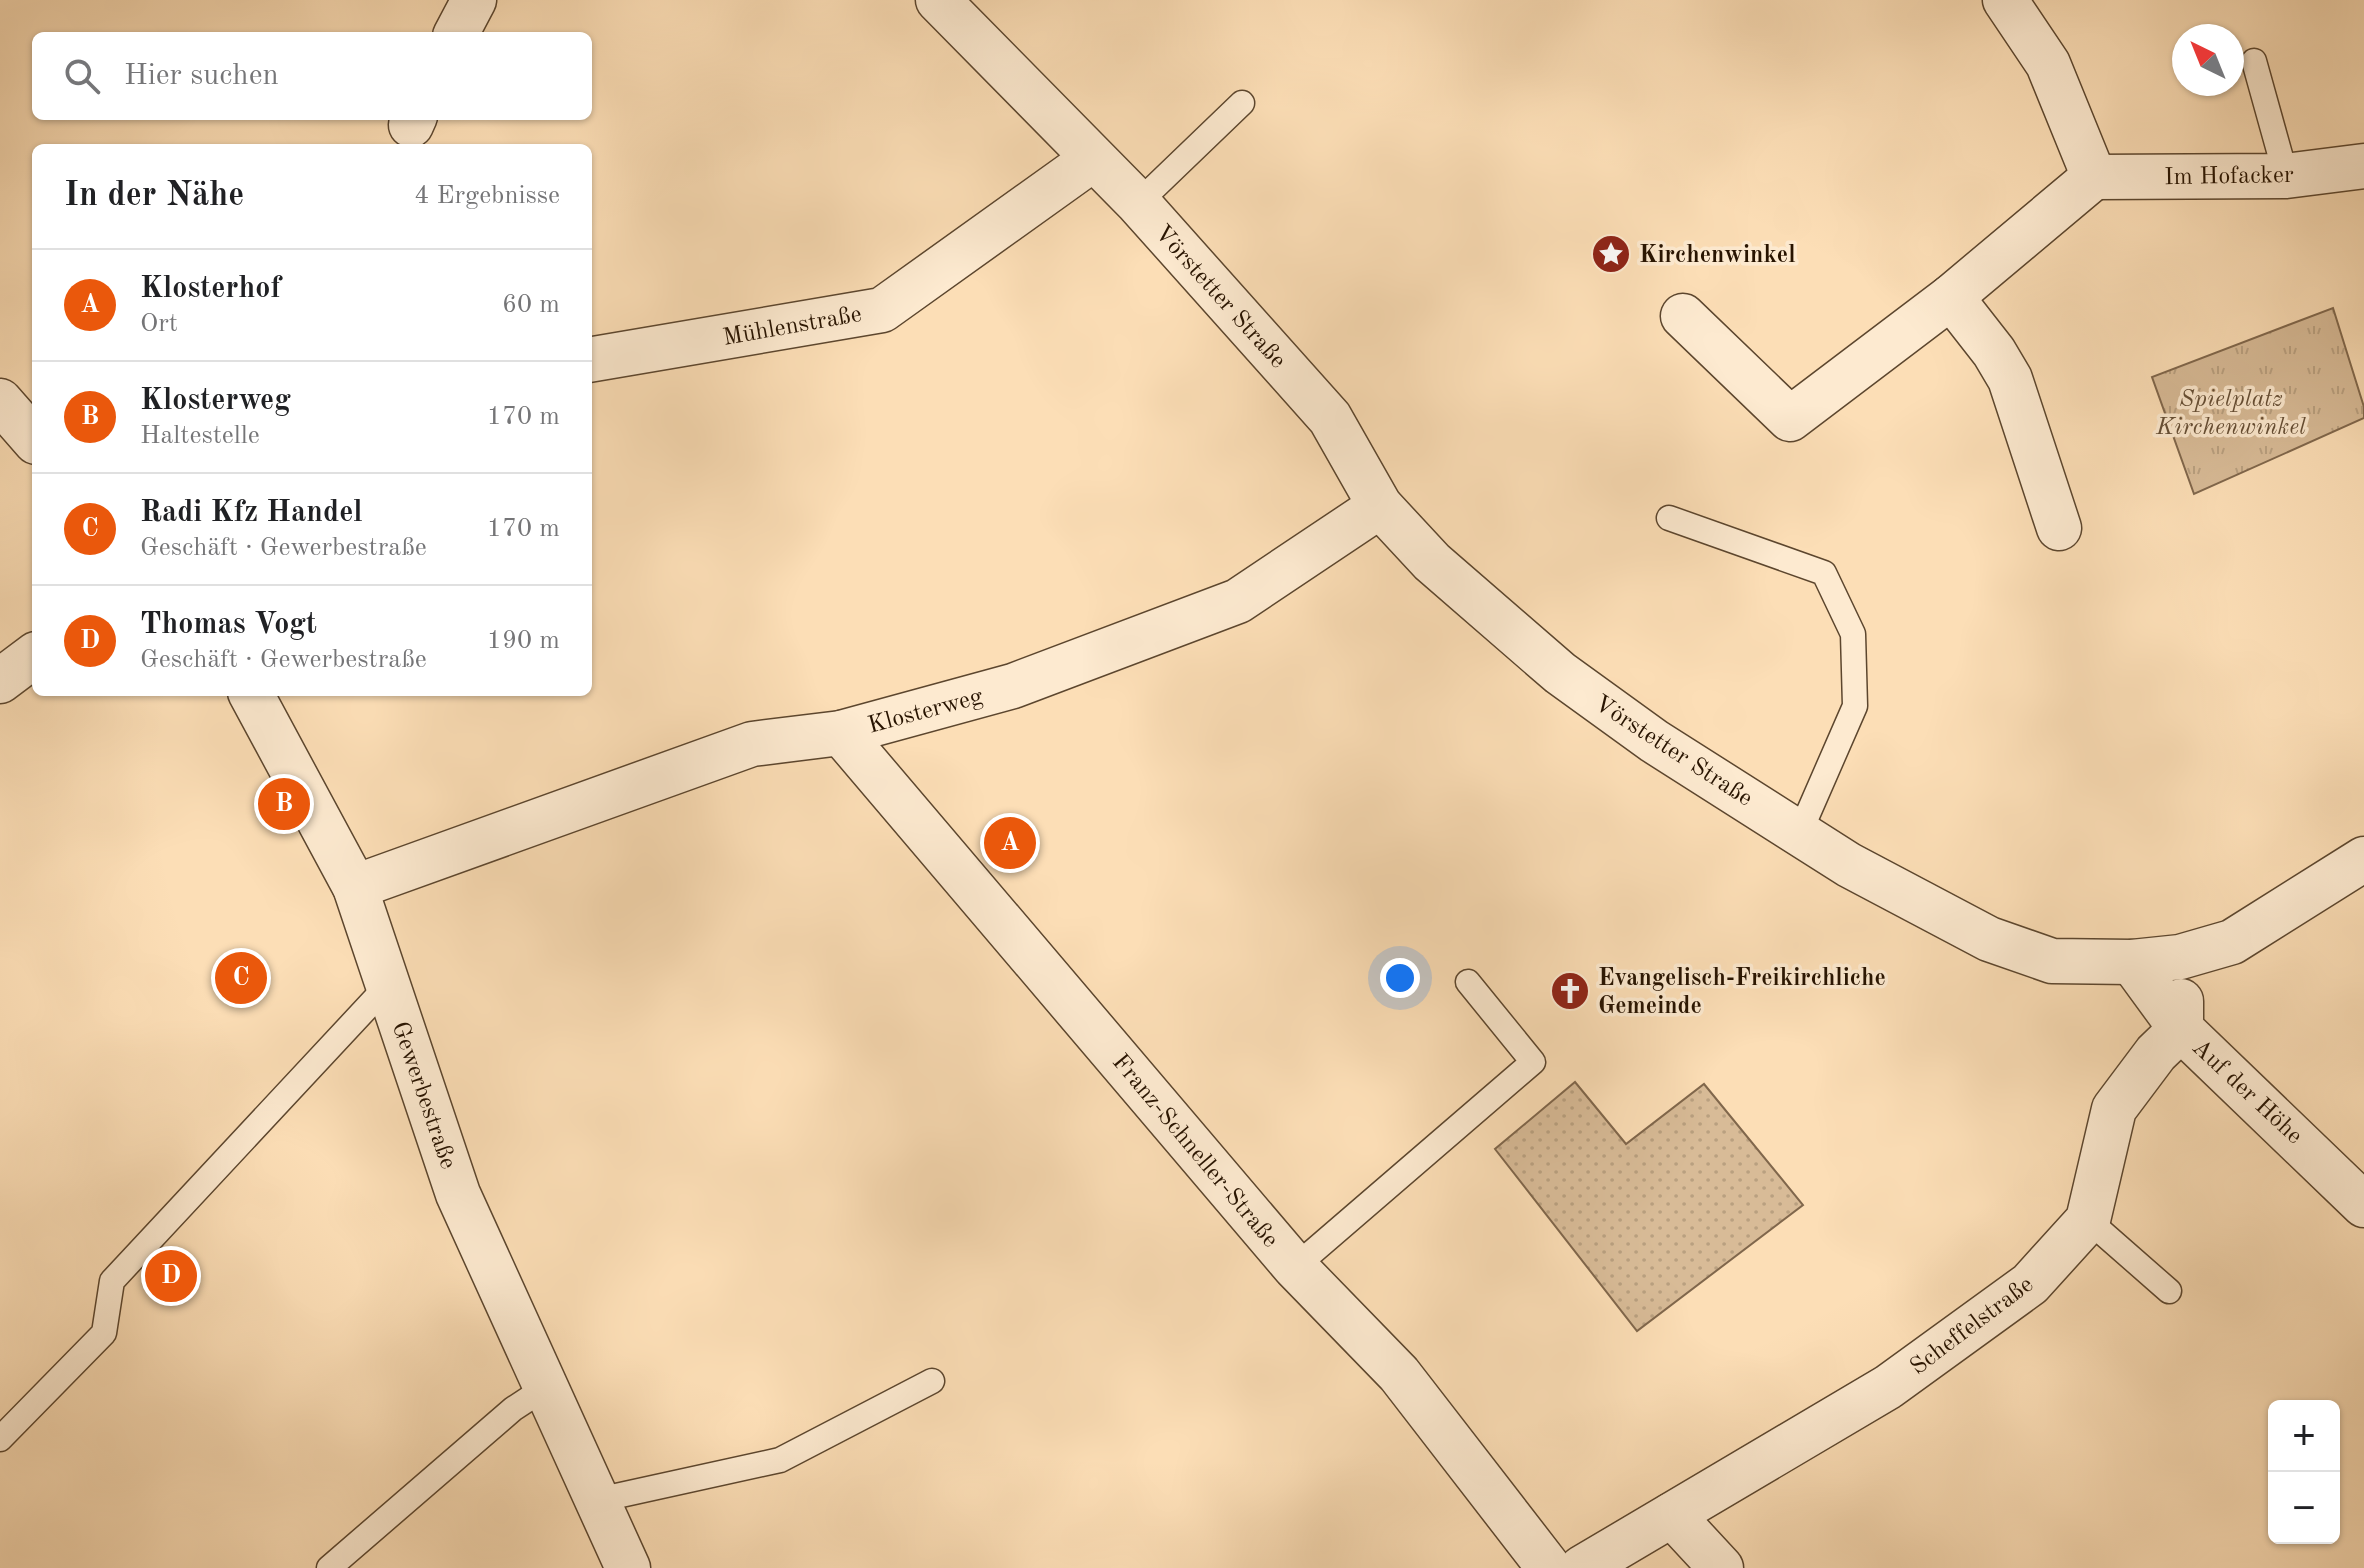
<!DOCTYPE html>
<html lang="de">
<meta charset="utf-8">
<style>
body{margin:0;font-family:"Old Standard TT",serif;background:#f6f6f6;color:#202124}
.controls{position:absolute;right:24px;bottom:24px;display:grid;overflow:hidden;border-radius:12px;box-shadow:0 2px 6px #0004}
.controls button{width:72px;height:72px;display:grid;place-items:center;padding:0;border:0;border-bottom:2px solid #e0e0e0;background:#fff;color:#202124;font:40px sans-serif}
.compass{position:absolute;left:2172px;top:24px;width:72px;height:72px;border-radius:50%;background:#fff;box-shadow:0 2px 6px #0004;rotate:317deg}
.you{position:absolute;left:1400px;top:978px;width:28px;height:28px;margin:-20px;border:6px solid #fff;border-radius:50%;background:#1a73e8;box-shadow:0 0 0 12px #1a73e833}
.badge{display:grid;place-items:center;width:52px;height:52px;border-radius:50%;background:#ea580c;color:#fff;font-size:26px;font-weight:700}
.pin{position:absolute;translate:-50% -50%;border:4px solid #fff;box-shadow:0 2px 8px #0006}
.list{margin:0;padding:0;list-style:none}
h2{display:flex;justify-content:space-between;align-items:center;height:104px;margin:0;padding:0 32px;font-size:34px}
h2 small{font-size:26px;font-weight:400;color:#757577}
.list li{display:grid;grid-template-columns:52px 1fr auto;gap:24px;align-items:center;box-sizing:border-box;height:112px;padding:0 32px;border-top:2px solid #e0e0e0}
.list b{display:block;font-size:30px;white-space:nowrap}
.list p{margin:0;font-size:26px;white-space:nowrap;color:#757577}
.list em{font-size:26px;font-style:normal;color:#757577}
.icon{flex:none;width:44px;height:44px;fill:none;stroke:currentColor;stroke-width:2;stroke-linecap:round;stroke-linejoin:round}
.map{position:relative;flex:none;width:2364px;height:1568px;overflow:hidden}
.search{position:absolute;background:#fff;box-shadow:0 2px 6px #0004;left:32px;top:32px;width:560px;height:88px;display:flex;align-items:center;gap:20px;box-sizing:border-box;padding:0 28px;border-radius:12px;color:#757577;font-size:30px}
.panel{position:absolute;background:#fff;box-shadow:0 2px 6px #0004;left:32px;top:144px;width:560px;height:552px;border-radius:12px}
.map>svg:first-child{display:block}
</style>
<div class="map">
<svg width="2364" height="1568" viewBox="0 0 2364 1568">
<defs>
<pattern id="grass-dots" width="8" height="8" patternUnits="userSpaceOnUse" patternTransform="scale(2)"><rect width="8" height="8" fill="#d8bb97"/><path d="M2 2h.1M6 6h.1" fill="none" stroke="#b9a080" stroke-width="1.8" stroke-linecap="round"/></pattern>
<pattern id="park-tufts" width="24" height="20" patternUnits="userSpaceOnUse" patternTransform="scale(2)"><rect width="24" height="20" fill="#d8bb97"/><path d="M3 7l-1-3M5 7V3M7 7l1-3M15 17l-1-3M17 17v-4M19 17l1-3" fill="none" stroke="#b9a080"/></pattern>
</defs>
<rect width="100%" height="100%" fill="#fcdeb6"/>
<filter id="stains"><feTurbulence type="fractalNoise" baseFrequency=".0025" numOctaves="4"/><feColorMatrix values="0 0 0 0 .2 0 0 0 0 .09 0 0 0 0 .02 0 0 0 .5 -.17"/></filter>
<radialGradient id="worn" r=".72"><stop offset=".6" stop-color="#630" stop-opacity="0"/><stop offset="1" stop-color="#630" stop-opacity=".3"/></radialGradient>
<path fill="url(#grass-dots)" stroke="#80674c" stroke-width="2" d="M1575 1082 1626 1144 1704 1084 1803 1205 1637 1331 1495 1149Z"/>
<path fill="url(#park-tufts)" stroke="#80674c" stroke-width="2" d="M2333 308 2364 407V418L2194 494 2152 377Z"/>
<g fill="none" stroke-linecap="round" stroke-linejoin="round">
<defs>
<g id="service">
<path d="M2254 61 2286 176"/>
<path d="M1138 203 1242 103"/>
<path d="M1669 518 1824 573 1853 634 1855 706 1800 832"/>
<path d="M2088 1220 2169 1291"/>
<path d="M1295 1267 1533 1062 1468 982"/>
<path d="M0 1439 104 1333 112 1281 388 985"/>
<path d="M598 1500 780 1460 932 1381"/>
<path d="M329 1568 513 1409 545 1388"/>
</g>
<g id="minor">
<path d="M2005 0 2048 64 2094 177"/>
<path d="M455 36 474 0"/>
<path d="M411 125 415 116"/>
<path d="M2094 177 2286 176 2364 166"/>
<path d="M1951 297 1994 352 2010 379 2059 528"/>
<path d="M1683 316 1790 419 1951 297 2094 177"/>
<path d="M588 360 882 310 1093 159"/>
<path d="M0 401 36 442"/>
<path d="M0 681 36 654"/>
<path d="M250 692 355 887 458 1194 628 1568"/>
<path d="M841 733 1295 1267 1399 1374 1549 1568"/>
<path d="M355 887 752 744 841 733 1013 686 1238 601 1380 506"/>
<path d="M2181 1001V1029L2364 1205"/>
<path d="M1672 1515 1721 1568"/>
<path d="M1582 1568 1888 1387 2030 1284 2088 1220 2114 1109 2156 1053 2181 1029 2132 962"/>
</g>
<path id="tertiary" d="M938 0 1138 203 1330 418 1380 506 1432 562 1560 673 1654 741 1849 865 1989 939 2052 961 2132 962 2180 957 2232 942 2364 859"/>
</defs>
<use href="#service" stroke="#5c462e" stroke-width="27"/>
<use href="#minor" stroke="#5c462e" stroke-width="47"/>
<use href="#tertiary" stroke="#5c462e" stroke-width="47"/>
<use href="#service" stroke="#fdead0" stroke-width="24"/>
<use href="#minor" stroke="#fdead0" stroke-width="44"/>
<use href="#tertiary" stroke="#fdead0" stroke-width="44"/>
</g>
<defs>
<symbol id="sight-disc" viewBox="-11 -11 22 22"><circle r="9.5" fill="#8f2418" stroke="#fdead0"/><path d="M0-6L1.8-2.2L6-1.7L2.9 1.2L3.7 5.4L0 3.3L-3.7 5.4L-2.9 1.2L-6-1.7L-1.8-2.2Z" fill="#fff"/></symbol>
<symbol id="church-disc" viewBox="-11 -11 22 22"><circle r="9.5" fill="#8f2418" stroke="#fdead0"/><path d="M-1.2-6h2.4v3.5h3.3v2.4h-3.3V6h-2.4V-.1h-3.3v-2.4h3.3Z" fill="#fff"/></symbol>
</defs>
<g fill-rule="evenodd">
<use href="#sight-disc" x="1589" y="232" width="44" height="44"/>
<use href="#church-disc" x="1548" y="969" width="44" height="44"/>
</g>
<g text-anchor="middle" stroke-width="7" stroke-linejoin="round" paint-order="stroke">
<g font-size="24" fill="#271300" stroke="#fdead0">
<text transform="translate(2229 175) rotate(-1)" y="8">Im Hofacker</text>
<text transform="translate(1221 296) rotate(48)" y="8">Vörstetter Straße</text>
<text transform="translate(792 325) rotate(-10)" y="8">Mühlenstraße</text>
<text transform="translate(925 710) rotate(-15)" y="8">Klosterweg</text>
<text transform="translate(1674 750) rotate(33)" y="8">Vörstetter Straße</text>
<text transform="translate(2248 1091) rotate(43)" y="8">Auf der Höhe</text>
<text transform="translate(425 1095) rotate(71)" y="8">Gewerbestraße</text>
<text transform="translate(1196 1150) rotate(50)" y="8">Franz-Schneller-Straße</text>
<text transform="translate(1971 1325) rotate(-37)" y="8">Scheffelstraße</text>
</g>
<g font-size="24" font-weight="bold" fill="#271300" stroke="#fdead0" text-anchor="start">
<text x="1639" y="262">Kirchenwinkel</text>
<text x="1598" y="985">Evangelisch-Freikirchliche<tspan x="1598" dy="28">Gemeinde</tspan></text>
</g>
<g font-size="24" font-style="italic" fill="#654e35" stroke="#fdead0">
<text x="2231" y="406">Spielplatz<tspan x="2231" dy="28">Kirchenwinkel</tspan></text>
</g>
</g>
<rect width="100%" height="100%" filter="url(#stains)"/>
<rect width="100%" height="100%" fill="url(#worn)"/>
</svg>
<div class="controls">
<button>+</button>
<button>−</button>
</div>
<svg class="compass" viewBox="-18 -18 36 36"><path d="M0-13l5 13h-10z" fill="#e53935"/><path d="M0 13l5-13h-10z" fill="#757577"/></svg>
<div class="you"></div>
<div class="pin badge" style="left:1010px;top:843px">A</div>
<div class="pin badge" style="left:284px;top:804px">B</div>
<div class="pin badge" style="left:241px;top:978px">C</div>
<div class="pin badge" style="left:171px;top:1276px">D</div>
<div class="search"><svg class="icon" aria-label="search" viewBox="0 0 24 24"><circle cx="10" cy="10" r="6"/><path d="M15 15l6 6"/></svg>Hier suchen</div>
<section class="panel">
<h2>In der Nähe<small>4 Ergebnisse</small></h2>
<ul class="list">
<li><span class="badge">A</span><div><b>Klosterhof</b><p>Ort</p></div><em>60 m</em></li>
<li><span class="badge">B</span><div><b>Klosterweg</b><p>Haltestelle</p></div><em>170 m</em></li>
<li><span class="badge">C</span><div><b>Radi Kfz Handel</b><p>Geschäft · Gewerbestraße</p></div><em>170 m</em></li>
<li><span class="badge">D</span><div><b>Thomas Vogt</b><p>Geschäft · Gewerbestraße</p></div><em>190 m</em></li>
</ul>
</section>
</div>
